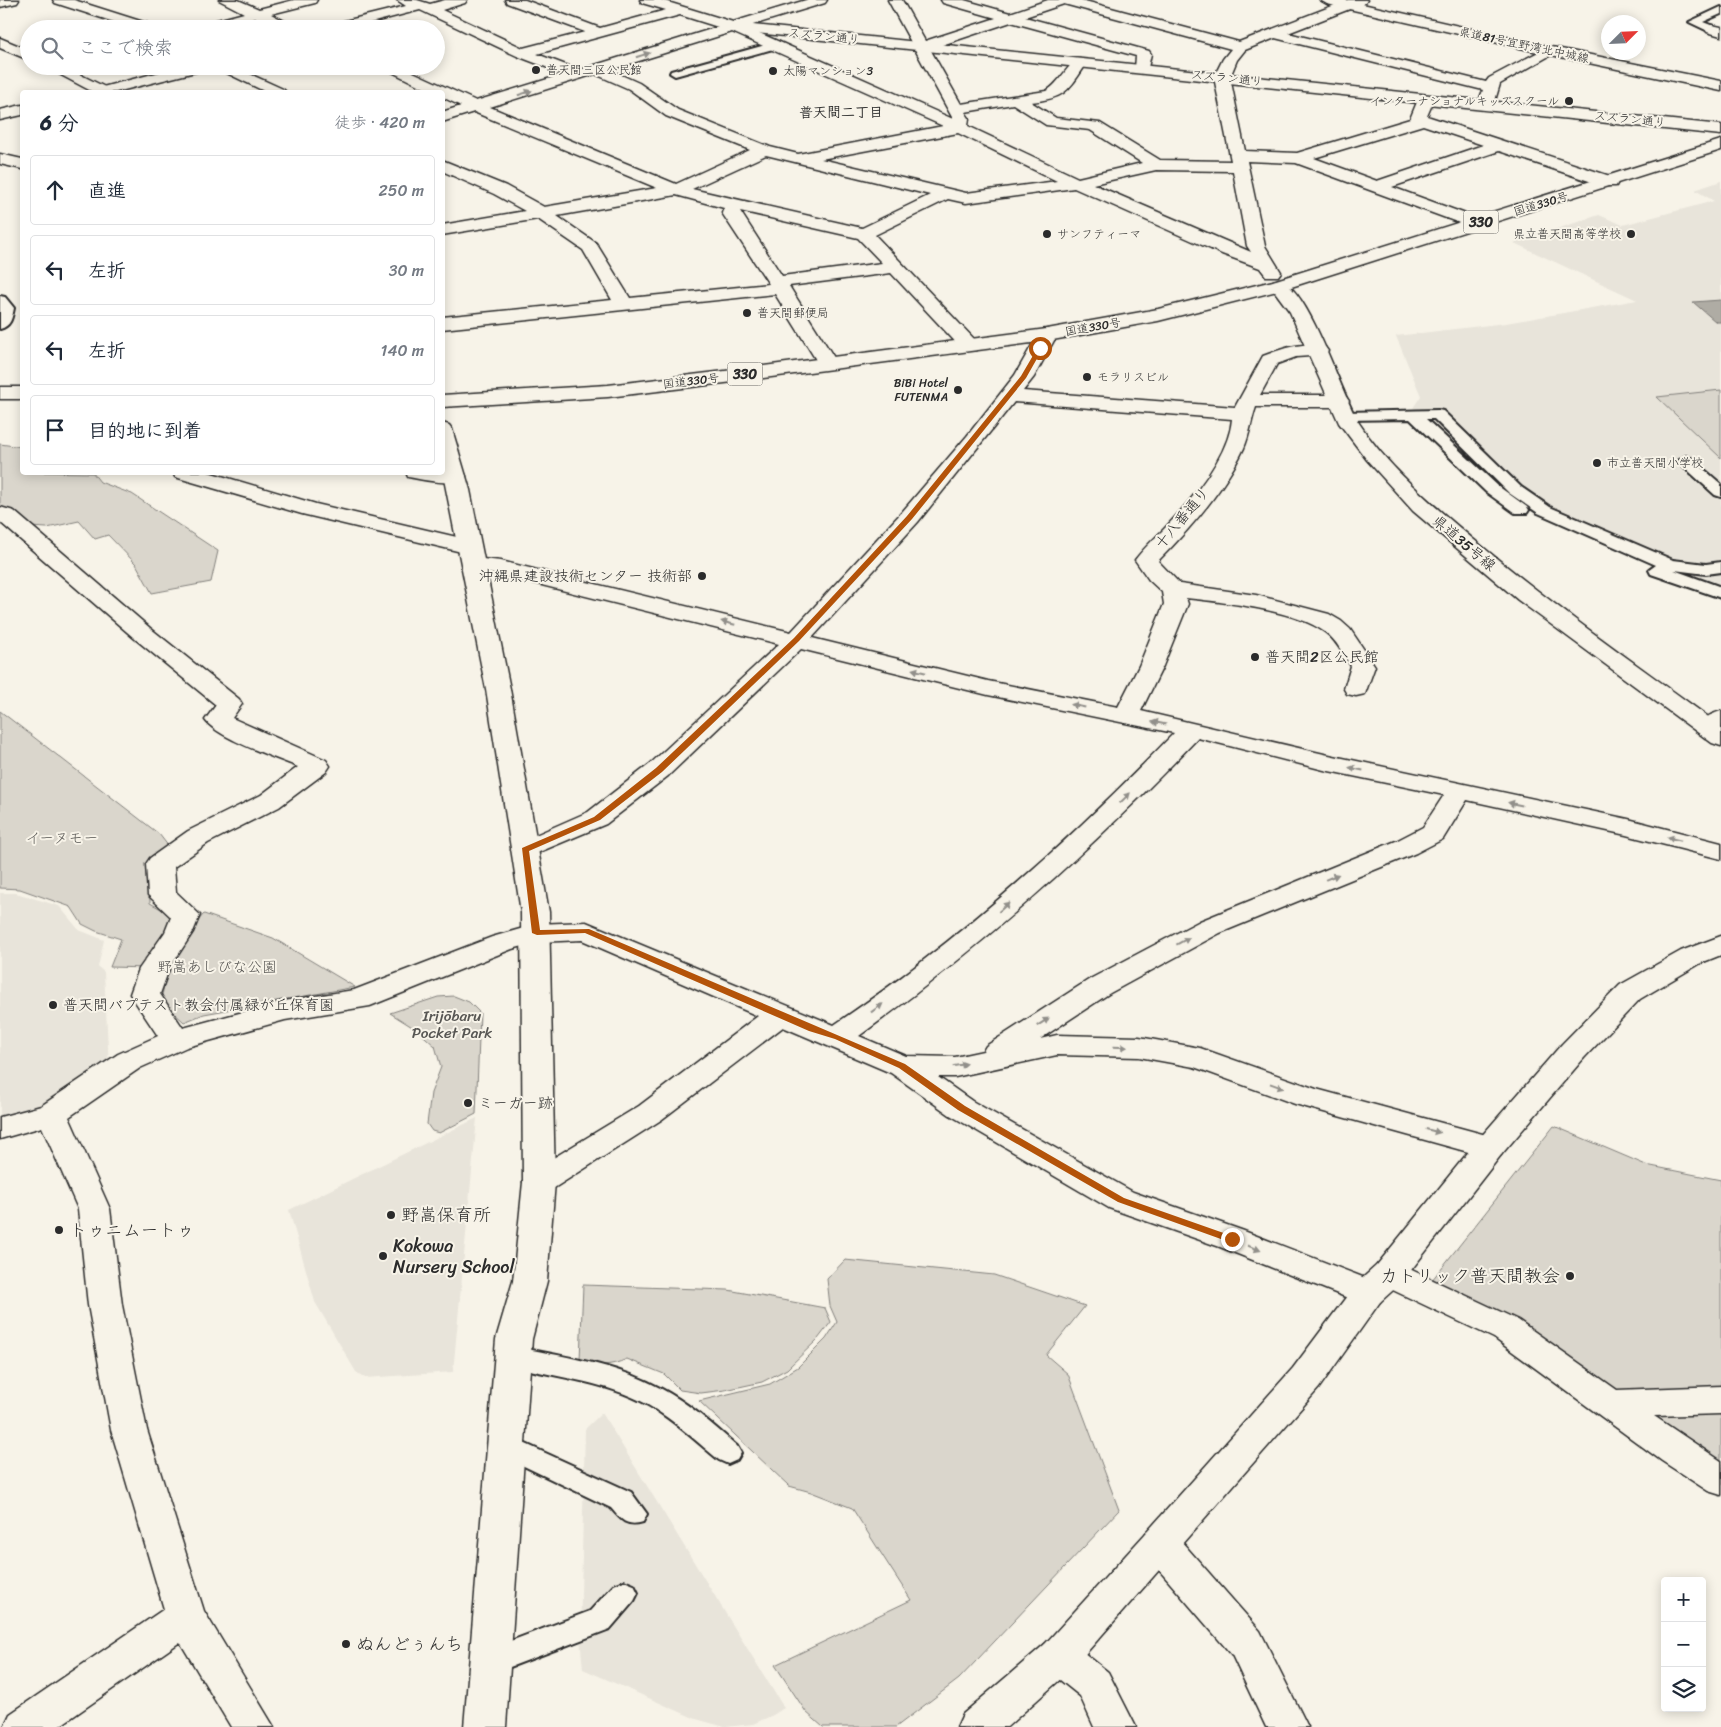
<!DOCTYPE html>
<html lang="ja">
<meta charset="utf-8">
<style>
body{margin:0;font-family:Sriracha,"Klee One",sans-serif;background:#f6f6f7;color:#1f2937}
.controls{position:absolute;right:15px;bottom:15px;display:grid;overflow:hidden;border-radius:5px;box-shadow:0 2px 12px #0003}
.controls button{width:45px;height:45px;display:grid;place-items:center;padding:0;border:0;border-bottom:1px solid #e0e1e3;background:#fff;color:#1f2937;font:25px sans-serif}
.compass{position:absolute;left:1601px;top:15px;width:45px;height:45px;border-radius:50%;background:#fff;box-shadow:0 2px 12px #0003;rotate:66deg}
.stop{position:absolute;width:15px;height:15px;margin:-11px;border:4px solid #b45309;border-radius:50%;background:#fff}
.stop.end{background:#b45309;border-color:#fff;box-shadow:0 1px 5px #0008}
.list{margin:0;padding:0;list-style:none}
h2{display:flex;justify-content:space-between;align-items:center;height:65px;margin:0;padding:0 20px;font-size:21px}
h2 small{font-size:16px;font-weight:400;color:#747a83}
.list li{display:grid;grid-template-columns:32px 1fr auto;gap:15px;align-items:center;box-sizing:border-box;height:70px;margin:0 10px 10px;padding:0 10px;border:1px solid #e0e1e3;border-radius:5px}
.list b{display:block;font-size:19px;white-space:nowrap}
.list em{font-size:16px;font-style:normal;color:#747a83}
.icon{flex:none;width:28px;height:28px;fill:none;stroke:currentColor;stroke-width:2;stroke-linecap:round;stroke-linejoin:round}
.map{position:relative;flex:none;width:1721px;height:1727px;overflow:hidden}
.search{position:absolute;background:#fff;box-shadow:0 2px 12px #0003;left:20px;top:20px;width:425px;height:55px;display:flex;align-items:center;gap:12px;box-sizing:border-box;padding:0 18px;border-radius:28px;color:#747a83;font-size:19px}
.panel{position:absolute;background:#fff;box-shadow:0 2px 12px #0003;left:20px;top:90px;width:425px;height:385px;border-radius:5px}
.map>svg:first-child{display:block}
</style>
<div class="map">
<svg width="1721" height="1727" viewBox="0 0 1721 1727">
<rect width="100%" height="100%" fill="#f7f3e8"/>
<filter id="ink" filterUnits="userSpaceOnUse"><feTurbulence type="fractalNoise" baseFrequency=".02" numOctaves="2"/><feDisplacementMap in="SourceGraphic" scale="10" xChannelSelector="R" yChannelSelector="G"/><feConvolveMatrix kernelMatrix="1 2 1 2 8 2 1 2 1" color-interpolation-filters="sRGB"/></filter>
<g filter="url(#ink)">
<g fill="#e8e4da">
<path d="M1721 181V589L1674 574 1524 508 1413 408 1421 396 1396 336 1506 323 1637 300 1514 243 1599 215 1623 225 1714 201 1695 190Z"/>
<path d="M0 893H16L59 906 79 930 104 940 98 967 104 972 109 1067 45 1108 0 1121Z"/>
<path d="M477 1118 453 1372 365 1378 356 1372 315 1302 289 1210Z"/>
<path d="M602 1413 784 1708 773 1715 753 1724 725 1727 696 1719 583 1669 580 1638 585 1429Z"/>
</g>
<g fill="#dad6cc" stroke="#82807c">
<path d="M1721 390V458L1657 397Z"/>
<path d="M0 444 22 447V472L93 473 100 482 132 494 218 551 211 582 152 593 136 564 108 535 95 539 79 521 47 528 30 527 0 509Z"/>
<path d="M0 711 159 834 169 847 149 863 150 903 174 916 148 968 110 967 121 939 96 931 82 924 71 907 20 889 0 888Z"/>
<path d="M204 914 273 938 355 987 204 1014 184 1022 161 1001C169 957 174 947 204 914Z"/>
<path d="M454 996 469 1002 480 1013 476 1114 439 1133 432 1131 427 1124 431 1093 441 1067 435 1046 417 1030 390 1013 438 997Z"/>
<path d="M1554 1126 1646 1165 1721 1180V1463L1616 1398 1536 1332 1500 1311 1432 1280Z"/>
<path d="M845 1260 994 1275 1085 1306 1046 1355 1068 1374 1119 1510 959 1679 896 1727H823L806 1712 775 1665 911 1600 852 1508 811 1492 789 1486 699 1401 770 1384 798 1367 826 1339 837 1322 830 1306 827 1279Z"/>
<path d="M583 1285 728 1290 825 1308 831 1322 818 1339 787 1369 762 1382 725 1390 701 1393 680 1390 664 1374 627 1359C609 1367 598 1366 580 1360Z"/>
</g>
<path fill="#afaca4" stroke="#7a7874" d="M1721 300V322H1716L1693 302Z"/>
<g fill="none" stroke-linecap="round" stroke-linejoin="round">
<defs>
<g id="service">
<path d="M1721 7V14L1703 22 1716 27V31H1708L1689 22Z"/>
<path d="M776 42 780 43V47L675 76 670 73 671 71Z"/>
<path d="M0 296 5 297 14 308C12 318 11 326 0 329Z"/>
<path d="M1438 410 1443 411 1521 487 1550 507 1673 560 1706 564 1721 562V572L1706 574 1674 570 1721 587V598L1651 574 1649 570 1656 565 1538 513 1509 493 1434 419H1426L1498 486 1527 507 1529 510 1527 513H1515L1486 492 1410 419 1346 420 1339 416 1346 412Z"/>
<path d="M1686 456 1691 458 1721 484V497L1715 495 1681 464 1678 461Z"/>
<path d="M512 1346C561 1356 616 1364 660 1388 689 1403 713 1425 737 1446L741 1453 737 1460 728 1464 719 1460C692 1438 665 1411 632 1397 591 1379 546 1376 503 1363L499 1356 503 1349Z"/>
<path d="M506 1435 631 1492 647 1514 643 1522C627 1527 621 1520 611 1508L497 1453 493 1446 497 1439Z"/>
<path d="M624 1581 634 1585 638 1593 634 1601 610 1629 489 1675 479 1671 474 1662 479 1653 590 1611 614 1585Z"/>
</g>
<g id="minor">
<path d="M0 0H19L17 3 0 7Z"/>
<path d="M53 0H74L156 26 158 29H136L55 3Z"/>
<path d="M219 0H238L259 9 294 0H317L315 3 271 14 300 29H280L256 18 216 29H192L194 26 244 13Z"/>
<path d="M397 0H417L430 4 445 0H467L465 3 442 10 523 48 585 32 507 3 505 0H525L600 28 666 10 642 3 640 0H661L733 22 806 0H827L825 3 746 27 953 119 888 0H902L925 41 996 18 943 3 941 0H964L1010 13 1048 0H1081L1239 42 1348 0H1367L1365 3 1288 33 1486 82 1489 78 1546 48H1556L1558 51 1500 84 1494 104 1486 109 1478 104 1483 90 1275 38 1245 50 1237 60 1230 77 1245 151 1297 153 1410 119 1417 102 1425 97 1433 102 1427 116 1616 178 1618 182 1616 186H1604L1499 151 1392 187 1482 220 1485 224 1482 228 1476 229 1296 163 1247 161 1265 246 1281 272 1278 276H1266L1260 268 1222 254 1074 188 966 203 948 199 875 235 977 342 980 346 977 350H963L891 273 789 286 838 364 835 368H821L775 294 442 329V317L612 300 583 250 538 219 442 235V225L525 211 494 194 442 171V160L506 186 544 207 657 188 474 112 442 122V112L461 106 442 97V92H432L380 66H400L476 101 564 74 517 56 420 10 347 29H322L324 26 406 6ZM1064 4 1231 49 1223 59 1214 77 1231 161 1160 160 1100 123 1056 118 1031 102C1066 98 1068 91 1087 63L1080 59C1068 62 1060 84 1046 91L961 104 930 49 1011 22 1136 56 1135 69 1137 72H1147L1151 54 1149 51 1025 17ZM680 15 718 27 579 70 537 54ZM732 32 943 126 798 154 770 147 678 110 639 83 610 70ZM595 74 629 89 666 116 750 150 676 184 490 107ZM1013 104 1046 125 1090 130 1142 163 1078 178 968 126 969 118 965 112ZM1423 125 1483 145 1377 181 1314 158ZM958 133 1057 181 966 193 821 159ZM766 155 930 195 862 228 692 189ZM1156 170 1233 171 1247 246 1251 252 1093 184ZM676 195 724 208 722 213 769 284 630 298 596 243 557 216ZM740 211 858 238 882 263 782 276Z"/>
<path d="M1712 25 1721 27V36L1707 32 1705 29 1707 26Z"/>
<path d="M183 66H209L207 69 116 92H92L95 89Z"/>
<path d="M212 66H232L283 89 286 92H266Z"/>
<path d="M22 105V115L0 120V110Z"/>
<path d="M0 154 22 159V169L0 164Z"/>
<path d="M1047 329 1054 331 1057 335 1034 377 1023 391 1235 407 1263 356C1284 348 1303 341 1325 347L1328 351 1325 355 1296 357 1277 364 1260 395H1339L1346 397 1349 401 1346 405 1339 407H1256C1251 421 1250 434 1244 448 1224 490 1191 528 1158 561L1180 584 1256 595 1329 614 1341 621 1350 629 1375 666 1365 694 1356 696 1347 694 1344 689 1351 666C1343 655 1337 640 1325 632 1296 610 1223 602 1186 598L1188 604 1163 666 1141 711 1324 754 1628 819 1721 843V859L1626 835 1467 800 1443 839 1416 853 1220 933 1110 993 1040 1039 1057 1035 1139 1037 1200 1048 1316 1089 1501 1139 1506 1147 1501 1155 1490 1158 1295 1104 1194 1067 1139 1057 1057 1055 955 1077H938L972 1101 1133 1192 1244 1231 1378 1283 1372 1274 1377 1265 1389 1262 1401 1265 1518 1320 1617 1390 1721 1386V1414L1654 1416 1721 1461V1495L1708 1491 1662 1461 1494 1338 1380 1284 1385 1293 1380 1302 1368 1306 1220 1247 1109 1208 950 1115 891 1073 783 1027 661 1120 551 1190 539 1193 527 1190 523 1182 527 1174 639 1106 758 1016 582 940 538 942 512 949 370 1006 285 1020 187 1047 140 1068 69 1117 110 1209 122 1305 147 1430 204 1611 274 1727H231L180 1642 58 1727H4L10 1714 164 1609 111 1430 88 1305 78 1209 42 1127 0 1139V1117L41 1106 118 1054 158 1036 130 994 139 969 165 932 171 917 148 895 146 864 150 858 188 831 261 795 298 767C276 758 218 738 205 720L216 705 134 638 0 522V507L14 511 150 628 239 699 242 704 232 718 326 760 330 766 326 772 279 807 208 843 174 867 176 892 200 915 193 932 169 969 160 994 183 1028 284 1001 354 990 492 937 527 927 537 924 586 922 834 1025C863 1005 892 985 920 963 1011 893 1095 815 1174 733L988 695 801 649 668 776 606 824 525 858 515 856 511 850 515 844 588 812 650 764 779 644 501 575 465 570 462 565 465 560 473 558 501 561 791 632 902 512 967 436 1015 375 1040 331ZM1014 402 1232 419C1229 457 1189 503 1164 529 1154 539 1143 549 1135 560L1149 580 1162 592 1164 604 1139 666 1118 707 988 681 812 638 918 522ZM1198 738 1324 770 1444 795 1423 827 1396 841 1200 921 1090 979 986 1046 983 1051 955 1057 906 1056 859 1036C982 947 1093 848 1198 738Z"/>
<path d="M442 468 463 471 466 476 463 481C447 485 424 480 408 477L406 472H442Z"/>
<path d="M173 472H208L316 504 478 542 481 547 478 552 470 554 302 514 175 477Z"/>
<path d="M1721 711V731L1708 736 1699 733 1695 728C1702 719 1711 714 1721 711Z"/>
<path d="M1160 1528 1174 1533 1260 1631 1308 1727H1266L1232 1655 1146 1555 1141 1544 1146 1533Z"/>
<path d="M1059 1639 1073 1644 1108 1672 1136 1727H1094L1080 1696 1045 1668 1039 1656 1045 1644Z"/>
</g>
<g id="tertiary">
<path d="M733 23 1721 125V135L728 30 726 27 728 24Z"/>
<path d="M0 38 29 50V60L0 48Z"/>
<path d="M44 66H63L109 89 112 92H93Z"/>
<path d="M442 423 449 425 452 429 470 490 510 689 549 912 555 1182 547 1281 532 1339 506 1727H464L496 1339 513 1281 523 1182 521 912 486 689 442 469Z"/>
<path d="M1721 936V955L1701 963 1640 999 1584 1058 1501 1155 1401 1283 1380 1302 1319 1388 1073 1668 1007 1727H957L963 1714 1045 1644 1146 1533 1293 1368 1356 1284 1377 1265 1479 1139 1562 1044 1620 985 1681 951Z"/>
</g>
<path id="secondary" d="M1279 280C1309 287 1341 394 1359 423 1388 468 1432 504 1473 539 1552 605 1637 665 1721 726V746L1712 743 1518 600 1413 511 1367 460 1339 423 1290 312 1270 285 1273 281Z"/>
<path id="primary" d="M1320 0H1345L1551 47 1721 81V91L1551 55 1327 4Z"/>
<g id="trunk">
<path d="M1721 140V150L1285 289 1158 321 1047 341 725 383 608 397 442 407V395L608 385 725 371 1047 329 1158 309 1273 281Z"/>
<rect x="0" y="387" width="22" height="12"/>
</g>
</defs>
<use href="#service" stroke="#2b2b2b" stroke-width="4"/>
<use href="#minor" stroke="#2b2b2b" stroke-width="3"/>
<use href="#tertiary" stroke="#2b2b2b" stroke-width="3"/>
<use href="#secondary" stroke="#2b2b2b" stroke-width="3"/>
<use href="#primary" stroke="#2b2b2b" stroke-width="3"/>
<use href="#trunk" stroke="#2b2b2b" stroke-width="3"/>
<use href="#service" fill="#f7f3e8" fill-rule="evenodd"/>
<use href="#minor" fill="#f7f3e8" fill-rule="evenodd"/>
<use href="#tertiary" fill="#f7f3e8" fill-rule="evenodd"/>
<use href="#secondary" fill="#f7f3e8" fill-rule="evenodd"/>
<use href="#primary" fill="#f7f3e8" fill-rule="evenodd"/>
<use href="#trunk" fill="#f7f3e8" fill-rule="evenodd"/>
</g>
<defs><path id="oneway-solid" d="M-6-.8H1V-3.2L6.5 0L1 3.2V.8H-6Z" transform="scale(1.25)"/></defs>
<g fill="#918f8a">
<use href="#oneway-solid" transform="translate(643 55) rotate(-18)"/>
<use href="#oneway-solid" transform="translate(525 93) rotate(-17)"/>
<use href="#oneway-solid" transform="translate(728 623) rotate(-166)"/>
<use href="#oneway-solid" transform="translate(919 671) rotate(-166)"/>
<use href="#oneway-solid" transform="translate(1078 706) rotate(-168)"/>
<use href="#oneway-solid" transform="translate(1159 723) rotate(-169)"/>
<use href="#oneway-solid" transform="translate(1356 769) rotate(-168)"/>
<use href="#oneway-solid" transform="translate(1125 798) rotate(-44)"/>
<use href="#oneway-solid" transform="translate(1515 804) rotate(-168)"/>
<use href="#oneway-solid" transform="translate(1674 839) rotate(-166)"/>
<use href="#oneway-solid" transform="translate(1332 877) rotate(-22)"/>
<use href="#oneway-solid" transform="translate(1004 907) rotate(-42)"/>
<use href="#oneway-solid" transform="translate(1183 941) rotate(-28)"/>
<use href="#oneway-solid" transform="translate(877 1008) rotate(-36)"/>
<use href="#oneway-solid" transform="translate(1043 1022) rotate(-33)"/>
<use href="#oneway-solid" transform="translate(1120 1047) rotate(1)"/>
<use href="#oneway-solid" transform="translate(960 1065) rotate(-10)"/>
<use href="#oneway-solid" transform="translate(1277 1086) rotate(20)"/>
<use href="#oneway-solid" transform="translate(1433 1131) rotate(15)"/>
<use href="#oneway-solid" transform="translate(1254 1248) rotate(21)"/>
</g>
</g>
<path fill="#b45309" d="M1038 347 1043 348 1026 378 912 519 799 641 662 772 600 820 529 851 540 930 589 929 905 1064 965 1106 1124 1198 1235 1237 1237 1239 1232 1243 1118 1202 958 1110 899 1068 835 1039 809 1031 585 933 537 935 532 933 522 848 594 817 656 768 794 638 907 516 1021 376Z"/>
<g fill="#2b2b2b" stroke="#f7f3e8" stroke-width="2">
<circle cx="536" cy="70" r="5"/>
<circle cx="773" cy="71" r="5"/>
<circle cx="1569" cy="101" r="5"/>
<circle cx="1047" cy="234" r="5"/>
<circle cx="1631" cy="234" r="5"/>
<circle cx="747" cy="313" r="5"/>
<circle cx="1087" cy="377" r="5"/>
<circle cx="958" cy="390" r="5"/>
<circle cx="1597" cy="463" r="5"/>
<circle cx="702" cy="576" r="5"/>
<circle cx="1255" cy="657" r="5"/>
<circle cx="53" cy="1005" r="5"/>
<circle cx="468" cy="1103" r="5"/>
<circle cx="391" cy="1215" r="5"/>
<circle cx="59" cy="1230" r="5"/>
<circle cx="383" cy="1256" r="5"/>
<circle cx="1570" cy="1276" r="5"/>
<circle cx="346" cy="1644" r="5"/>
</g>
<g text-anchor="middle" stroke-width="4" stroke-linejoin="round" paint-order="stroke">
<g font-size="12" fill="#2b2b2b" stroke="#f7f3e8">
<text transform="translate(824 36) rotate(6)" y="4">スズラン通り</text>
<text transform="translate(1524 45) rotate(12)" y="4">県道81号宜野湾北中城線</text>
<text transform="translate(1227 78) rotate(6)" y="4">スズラン通り</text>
<text transform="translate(1630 119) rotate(6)" y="4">スズラン通り</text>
<text transform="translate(1541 204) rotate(-17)" y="4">国道330号</text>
<text transform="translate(1093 327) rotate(-10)" y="4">国道330号</text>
<text transform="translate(691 381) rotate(-7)" y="4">国道330号</text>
</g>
<g font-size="12" fill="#2b2b2b" stroke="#f7f3e8" text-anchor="start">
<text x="546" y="74">普天間三区公民館</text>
<text x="783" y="75">太陽マンション3</text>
<text x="1559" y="105" text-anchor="end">インターナショナルキッズスクール</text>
<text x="1057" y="238">サンフティーマ</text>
<text x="1621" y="238" text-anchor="end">県立普天間高等学校</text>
<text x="757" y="317">普天間郵便局</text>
<text x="1097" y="381">モラリスビル</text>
<text x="948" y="387" text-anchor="end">BiBi Hotel<tspan x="948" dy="14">FUTENMA</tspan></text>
<text x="1607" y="467">市立普天間小学校</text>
</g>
<g font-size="14" font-weight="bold" fill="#2b2b2b" stroke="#f7f3e8">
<text x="841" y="117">普天間二丁目</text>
</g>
<g fill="#f7f3e8" stroke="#686764" stroke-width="1">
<rect x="1463.5" y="210.5" width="35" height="23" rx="4"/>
<rect x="727.5" y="362.5" width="35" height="23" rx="4"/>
</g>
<g font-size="14" font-weight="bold" fill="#2b2b2b">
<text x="1481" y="227">330</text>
<text x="745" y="379">330</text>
</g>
<g font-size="15" fill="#2b2b2b" stroke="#f7f3e8">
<text transform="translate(1182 518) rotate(-50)" y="5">十八番通り</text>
<text transform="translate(1464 543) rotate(40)" y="5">県道35号線</text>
</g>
<g font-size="15" fill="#2b2b2b" stroke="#f7f3e8" text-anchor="start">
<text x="692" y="581" text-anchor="end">沖縄県建設技術センター 技術部</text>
<text x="1265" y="662">普天間2区公民館</text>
<text x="63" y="1010">普天間バプテスト教会付属緑が丘保育園</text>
<text x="478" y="1108">ミーガー跡</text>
</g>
<g font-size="15" fill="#575653" stroke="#f7f3e8">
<text x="62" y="843">イーヌモー</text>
<text x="217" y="972">野嵩あしびな公園</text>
<text x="452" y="1021">Irijōbaru<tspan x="452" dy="17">Pocket Park</tspan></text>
</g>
<g font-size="18" fill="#2b2b2b" stroke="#f7f3e8" text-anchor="start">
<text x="401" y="1221">野嵩保育所</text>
<text x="69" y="1236">トゥニムートゥ</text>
<text x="393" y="1252">Kokowa<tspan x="393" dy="21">Nursery School</tspan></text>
<text x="1560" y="1282" text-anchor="end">カトリック普天間教会</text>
<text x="356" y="1650">ぬんどぅんち</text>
</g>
</g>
</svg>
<div class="controls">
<button>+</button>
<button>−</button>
<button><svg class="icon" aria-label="layers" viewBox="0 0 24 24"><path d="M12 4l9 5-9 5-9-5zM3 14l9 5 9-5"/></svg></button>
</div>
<svg class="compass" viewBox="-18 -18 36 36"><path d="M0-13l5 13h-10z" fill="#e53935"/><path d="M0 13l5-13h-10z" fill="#747a83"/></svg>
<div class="stop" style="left:1040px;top:348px"></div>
<div class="stop end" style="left:1232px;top:1239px"></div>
<div class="search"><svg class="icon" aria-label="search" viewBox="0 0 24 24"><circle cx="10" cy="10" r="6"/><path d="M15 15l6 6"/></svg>ここで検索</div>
<section class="panel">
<h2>6 分<small>徒歩 · 420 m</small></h2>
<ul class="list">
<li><svg class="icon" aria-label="ahead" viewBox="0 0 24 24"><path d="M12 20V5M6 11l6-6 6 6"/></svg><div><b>直進</b></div><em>250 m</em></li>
<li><svg class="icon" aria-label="left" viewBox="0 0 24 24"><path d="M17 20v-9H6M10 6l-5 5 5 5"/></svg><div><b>左折</b></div><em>30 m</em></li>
<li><svg class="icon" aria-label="left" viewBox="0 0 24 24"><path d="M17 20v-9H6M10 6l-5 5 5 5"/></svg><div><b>左折</b></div><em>140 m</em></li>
<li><svg class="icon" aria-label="arrive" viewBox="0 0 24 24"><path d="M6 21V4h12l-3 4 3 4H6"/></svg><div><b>目的地に到着</b></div></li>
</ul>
</section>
</div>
